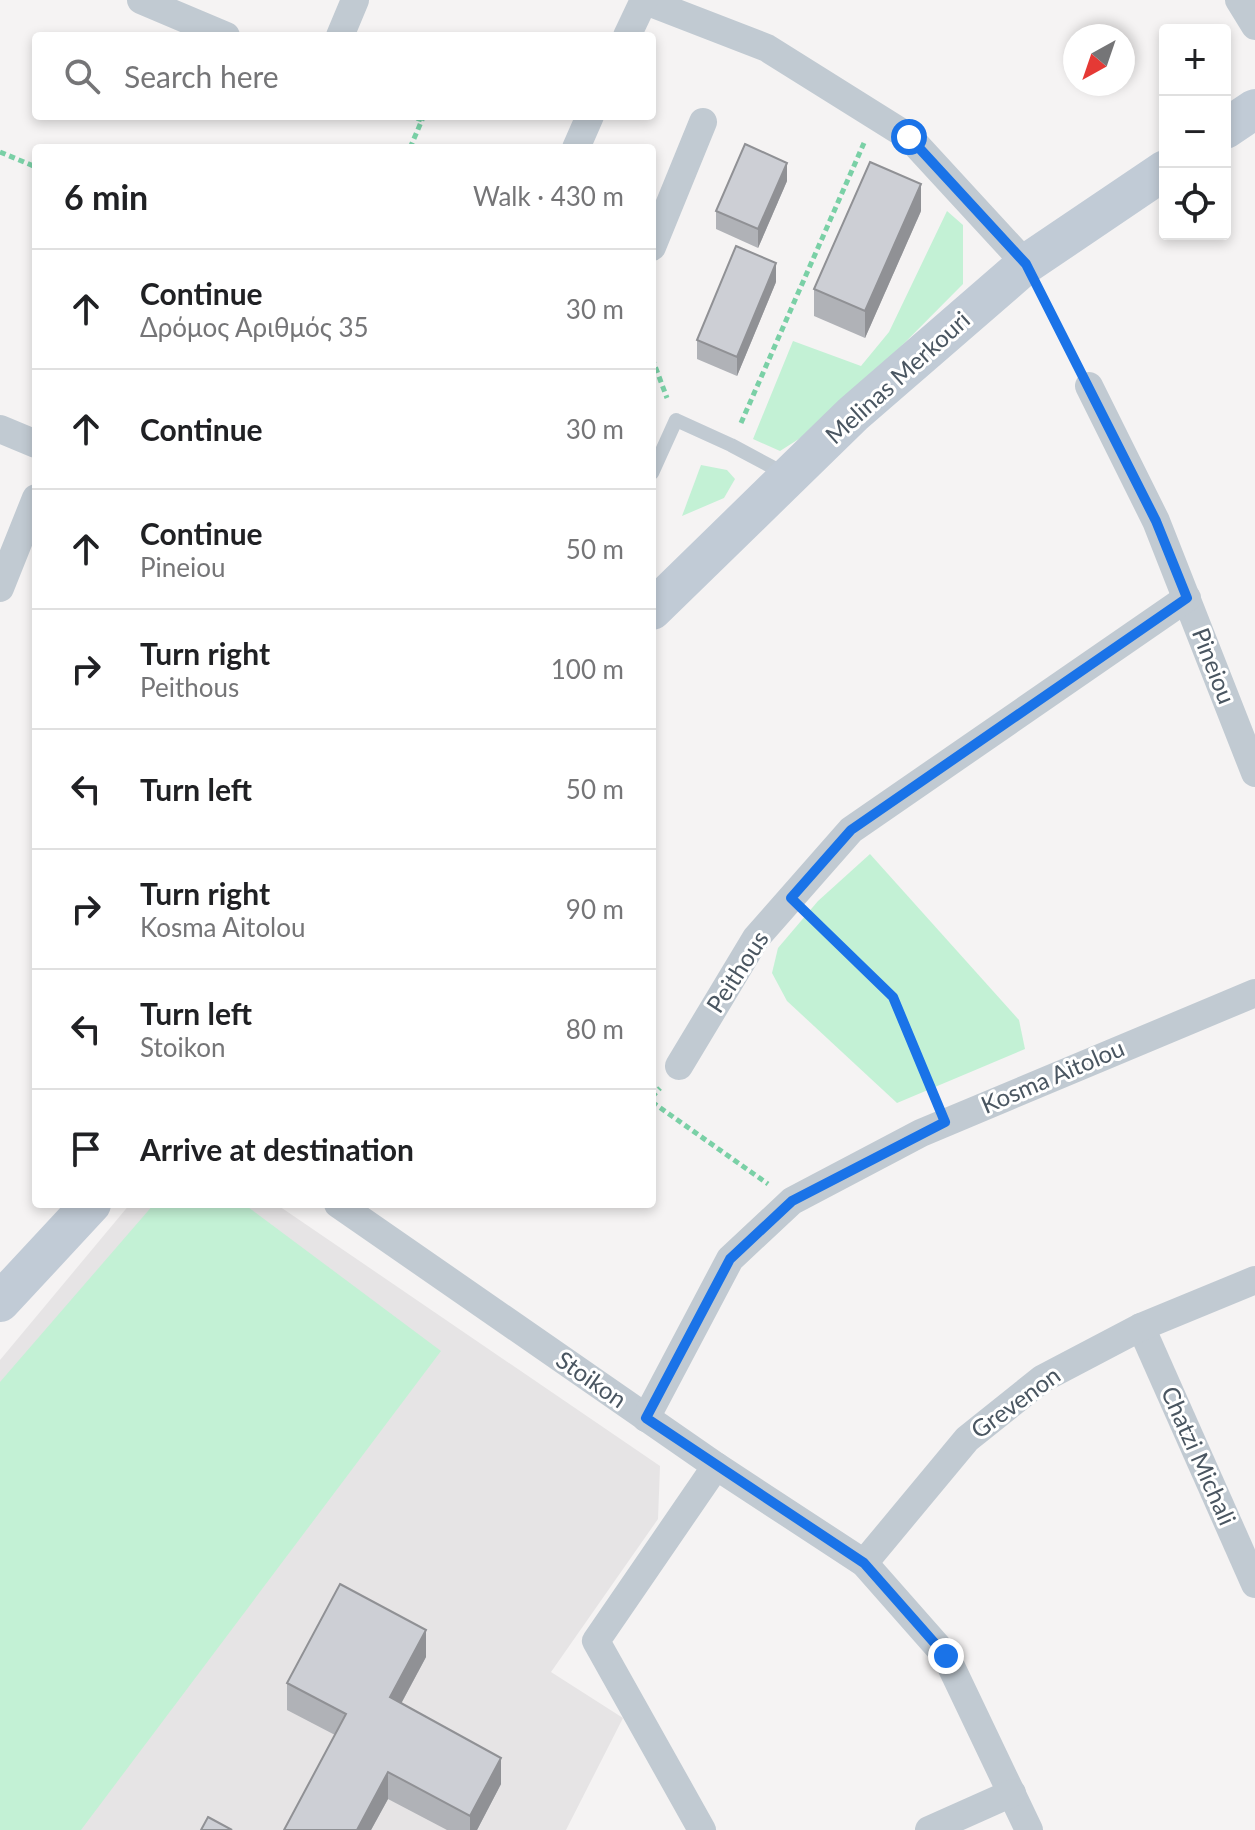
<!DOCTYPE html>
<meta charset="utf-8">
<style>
body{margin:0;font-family:Lato,sans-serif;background:#f2f2f2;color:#202124}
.controls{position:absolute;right:24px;top:24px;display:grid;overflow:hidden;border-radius:8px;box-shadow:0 4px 12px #0003}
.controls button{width:72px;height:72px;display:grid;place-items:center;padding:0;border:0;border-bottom:2px solid #e0e0e0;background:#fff;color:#202124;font:40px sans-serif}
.compass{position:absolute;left:1063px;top:24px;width:72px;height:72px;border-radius:50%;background:#fff;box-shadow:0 4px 12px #0003;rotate:220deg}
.stop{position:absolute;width:24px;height:24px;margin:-18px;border:6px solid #1a73e8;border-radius:50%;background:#fff}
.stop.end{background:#1a73e8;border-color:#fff;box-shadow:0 2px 8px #0008}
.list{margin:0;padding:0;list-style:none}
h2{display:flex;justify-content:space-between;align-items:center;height:104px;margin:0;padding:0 32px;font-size:34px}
h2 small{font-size:26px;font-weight:400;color:#757577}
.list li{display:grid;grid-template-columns:52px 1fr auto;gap:24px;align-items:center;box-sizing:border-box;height:120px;padding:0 32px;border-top:2px solid #e0e0e0}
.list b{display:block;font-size:30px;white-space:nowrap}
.list p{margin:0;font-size:26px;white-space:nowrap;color:#757577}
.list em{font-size:26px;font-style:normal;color:#757577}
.icon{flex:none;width:44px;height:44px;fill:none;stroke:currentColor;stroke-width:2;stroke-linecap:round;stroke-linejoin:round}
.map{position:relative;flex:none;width:1255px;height:1830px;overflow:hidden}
.search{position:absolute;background:#fff;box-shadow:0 4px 12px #0003;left:32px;top:32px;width:624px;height:88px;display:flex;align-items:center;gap:20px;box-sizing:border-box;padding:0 28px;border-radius:8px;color:#757577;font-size:30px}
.panel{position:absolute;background:#fff;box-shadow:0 4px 12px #0003;left:32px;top:144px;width:624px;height:1064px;border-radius:8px}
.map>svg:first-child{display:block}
</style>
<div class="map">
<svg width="1255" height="1830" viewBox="0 0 1255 1830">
<rect width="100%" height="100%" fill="#f5f3f3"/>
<path fill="#e6e4e5" d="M130 1204H276L660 1466 658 1519 551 1672 623 1718 566 1830H0V1360Z"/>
<g fill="#c3f1d5">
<path d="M947 211 963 225V284L827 421 780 451 753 439 793 341 861 366 889 332Z"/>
<path d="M701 465 727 470 735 479 724 498 682 516Z"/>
<path d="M870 854 1019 1020 1025 1049 897 1103 787 1001 772 973 778 948 818 901Z"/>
<path d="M154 1204H244L441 1351 81 1830H0V1382Z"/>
</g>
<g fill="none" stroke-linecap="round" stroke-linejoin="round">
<g stroke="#7ad0a6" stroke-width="5" stroke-dasharray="6 4" stroke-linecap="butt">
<path d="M410 148 422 120 411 116"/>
<path d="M0 152 36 167"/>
<path d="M1044 297 1076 359"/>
<path d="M652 358 667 398"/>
<path d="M741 423 864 143"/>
<path d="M812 918 893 997 935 1097"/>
<path d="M652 1097 660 1088"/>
<path d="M652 1102 768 1184"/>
</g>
<path stroke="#c1cad2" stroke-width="14" d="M652 473 676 420 731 445 787 475"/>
<g stroke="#c1cad2" stroke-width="28">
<path d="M141 0 226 36"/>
<path d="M643 0 767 48 909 137 1026 264"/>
<path d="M1239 0 1255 26"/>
<path d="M340 36 355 0"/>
<path d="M627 36 644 0"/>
<path d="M576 148 590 116"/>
<path d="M652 247 703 122"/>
<path d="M1089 386 1156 521 1255 773"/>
<path d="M0 429 36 444"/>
<path d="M0 588 36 498"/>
<path d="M679 1066 756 938 851 830 1187 598"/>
<path d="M338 1204 716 1466 864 1563 946 1656 1029 1830"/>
<path d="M1141 1327 1255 1584"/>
<path d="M646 1418 730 1259 792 1201 921 1133 1255 993"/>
<path d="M864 1563 967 1439 1042 1379 1141 1327 1255 1280"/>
<path d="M702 1830 596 1641 716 1466"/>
<path d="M929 1830 1012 1793"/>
</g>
<g stroke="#c1cbd6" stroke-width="40">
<path d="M1225 129 1255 109"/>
<path d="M652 610 853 414 1026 264 1165 170"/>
<path d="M0 1302 91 1204"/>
</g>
</g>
<g fill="#b0b2b7">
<path d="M787 181 758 248 716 229V211Z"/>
<path d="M921 211 865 338 814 316V289Z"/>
<path d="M776 282 737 376 697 359V340Z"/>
<path d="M426 1657 401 1704 501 1784 477 1830H447L388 1799 371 1830H284L335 1735 287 1710V1683Z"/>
</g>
<g fill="#909195">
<path d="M787 163V181L758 248V229Z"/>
<path d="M921 184V211L865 338V311Z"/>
<path d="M776 263V282L737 376V357Z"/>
<path d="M426 1630V1657L390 1724V1697Z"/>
<path d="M501 1758V1784L477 1830H470V1816Z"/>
<path d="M388 1772V1799L371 1830H357Z"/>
</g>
<g fill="#cdcfd5" stroke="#909195" stroke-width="2">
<path d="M745 144 787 163 758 229 716 211Z"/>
<path d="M870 162 921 184 865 311 814 289Z"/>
<path d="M736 246 776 263 737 357 697 340Z"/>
<path d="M340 1584 426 1630 390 1697 501 1758 470 1816 388 1772 357 1830H284L346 1714 287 1683Z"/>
<path d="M208 1817 232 1830H201Z"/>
</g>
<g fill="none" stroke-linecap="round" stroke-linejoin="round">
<path stroke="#1a73e8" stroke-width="10" d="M909 137 1026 264 1156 521 1187 598 851 830 791 898 893 997 945 1122 792 1201 730 1259 646 1418 864 1563 946 1656"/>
</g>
<g text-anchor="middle" stroke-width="6" stroke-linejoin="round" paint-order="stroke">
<g font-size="24" fill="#4a5661" stroke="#fff">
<text transform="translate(898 378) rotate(-42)" y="8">Melinas Merkouri</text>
<text transform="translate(1213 666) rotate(69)" y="8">Pineiou</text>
<text transform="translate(738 972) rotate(-57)" y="8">Peithous</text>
<text transform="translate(1053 1077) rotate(-23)" y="8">Kosma Aitolou</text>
<text transform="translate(591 1380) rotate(35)" y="8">Stoikon</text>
<text transform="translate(1016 1403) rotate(-36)" y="8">Grevenon</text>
<text transform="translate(1198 1456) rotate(66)" y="8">Chatzi Michali</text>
</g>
</g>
</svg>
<div class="controls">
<button>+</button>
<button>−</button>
<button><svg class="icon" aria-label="locate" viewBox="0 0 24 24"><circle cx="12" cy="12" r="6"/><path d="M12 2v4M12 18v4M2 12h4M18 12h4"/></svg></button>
</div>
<svg class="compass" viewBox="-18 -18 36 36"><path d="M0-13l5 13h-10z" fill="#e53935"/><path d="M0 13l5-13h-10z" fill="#757577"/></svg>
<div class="stop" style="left:909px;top:137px"></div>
<div class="stop end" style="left:946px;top:1656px"></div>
<div class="search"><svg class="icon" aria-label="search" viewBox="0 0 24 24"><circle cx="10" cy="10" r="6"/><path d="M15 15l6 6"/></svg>Search here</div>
<section class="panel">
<h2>6 min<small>Walk · 430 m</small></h2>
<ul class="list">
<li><svg class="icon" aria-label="ahead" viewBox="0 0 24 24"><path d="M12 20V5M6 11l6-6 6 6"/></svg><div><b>Continue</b><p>Δρόμος Αριθμός 35</p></div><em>30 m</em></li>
<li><svg class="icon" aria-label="ahead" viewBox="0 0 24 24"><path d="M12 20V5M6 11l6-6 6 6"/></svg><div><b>Continue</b></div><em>30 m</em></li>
<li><svg class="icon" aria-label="ahead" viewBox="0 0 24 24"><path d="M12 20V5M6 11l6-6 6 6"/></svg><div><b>Continue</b><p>Pineiou</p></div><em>50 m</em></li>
<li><svg class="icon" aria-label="right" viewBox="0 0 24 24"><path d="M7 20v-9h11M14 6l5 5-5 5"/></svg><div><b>Turn right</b><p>Peithous</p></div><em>100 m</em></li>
<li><svg class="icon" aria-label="left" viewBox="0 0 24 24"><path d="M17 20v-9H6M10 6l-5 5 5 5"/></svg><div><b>Turn left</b></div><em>50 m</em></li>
<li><svg class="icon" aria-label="right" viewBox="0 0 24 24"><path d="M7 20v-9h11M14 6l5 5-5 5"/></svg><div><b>Turn right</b><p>Kosma Aitolou</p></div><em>90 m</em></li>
<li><svg class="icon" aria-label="left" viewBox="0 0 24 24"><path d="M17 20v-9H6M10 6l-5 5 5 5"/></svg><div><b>Turn left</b><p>Stoikon</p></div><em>80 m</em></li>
<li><svg class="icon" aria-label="arrive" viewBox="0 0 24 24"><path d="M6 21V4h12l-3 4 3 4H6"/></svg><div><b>Arrive at destination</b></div></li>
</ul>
</section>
</div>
